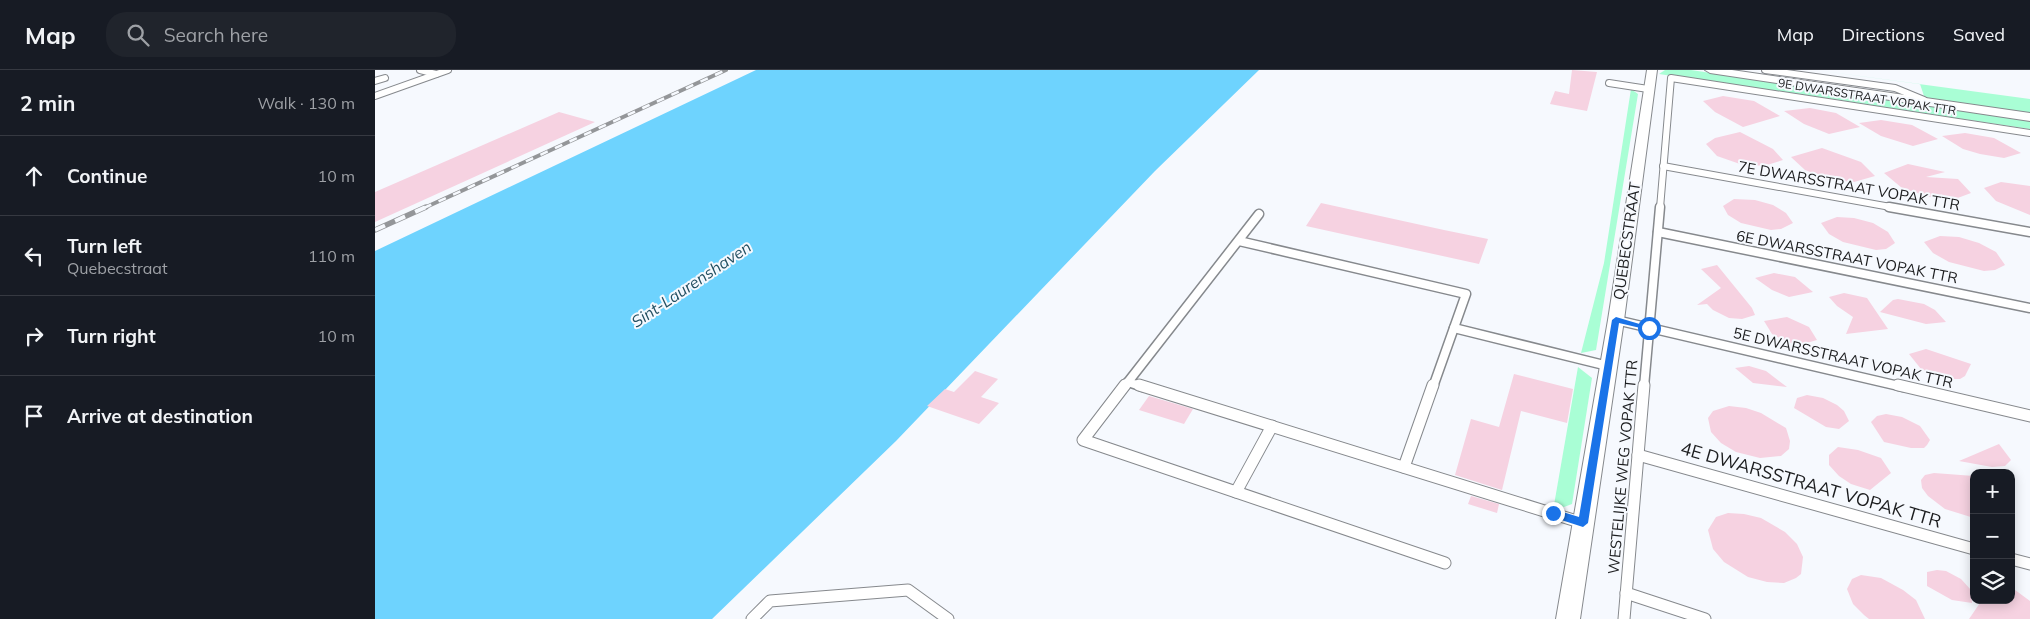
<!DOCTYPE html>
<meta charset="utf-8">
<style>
body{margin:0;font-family:Mulish,sans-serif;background:#20242c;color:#f1f3f6}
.controls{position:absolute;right:15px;bottom:15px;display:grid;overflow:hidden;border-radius:10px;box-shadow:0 2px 12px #0003}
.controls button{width:45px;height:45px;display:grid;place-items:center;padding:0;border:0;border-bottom:1px solid #363941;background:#171b24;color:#f1f3f6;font:25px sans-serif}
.stop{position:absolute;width:15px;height:15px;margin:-11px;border:4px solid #1a73e8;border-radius:50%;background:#fff}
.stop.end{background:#1a73e8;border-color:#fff;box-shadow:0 1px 5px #0008}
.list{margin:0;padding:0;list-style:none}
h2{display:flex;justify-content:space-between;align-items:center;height:65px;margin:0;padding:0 20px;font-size:21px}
h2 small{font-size:16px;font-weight:400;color:#9ea1a6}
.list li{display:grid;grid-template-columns:32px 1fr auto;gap:15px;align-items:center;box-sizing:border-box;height:80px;padding:0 20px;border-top:1px solid #363941}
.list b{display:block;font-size:19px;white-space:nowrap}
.list p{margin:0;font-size:16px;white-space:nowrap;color:#9ea1a6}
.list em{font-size:16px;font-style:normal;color:#9ea1a6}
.icon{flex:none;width:28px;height:28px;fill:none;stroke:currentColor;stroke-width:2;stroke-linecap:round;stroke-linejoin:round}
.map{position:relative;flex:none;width:1655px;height:549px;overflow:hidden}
header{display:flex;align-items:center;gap:30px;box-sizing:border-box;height:70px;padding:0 25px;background:#171b24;border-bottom:1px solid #363941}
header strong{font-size:24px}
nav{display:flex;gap:28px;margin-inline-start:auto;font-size:18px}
.search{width:350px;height:45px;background:#20242c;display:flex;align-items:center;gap:12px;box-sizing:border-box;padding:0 18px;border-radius:20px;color:#9ea1a6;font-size:19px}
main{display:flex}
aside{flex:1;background:#171b24}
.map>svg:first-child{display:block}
</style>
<header>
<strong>Map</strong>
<div class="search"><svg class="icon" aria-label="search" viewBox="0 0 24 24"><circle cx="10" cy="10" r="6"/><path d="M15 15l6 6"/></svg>Search here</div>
<nav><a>Map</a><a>Directions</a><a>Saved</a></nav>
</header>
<main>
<aside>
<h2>2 min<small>Walk · 130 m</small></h2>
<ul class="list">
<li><svg class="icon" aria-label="ahead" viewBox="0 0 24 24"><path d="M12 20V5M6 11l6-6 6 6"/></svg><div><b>Continue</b></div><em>10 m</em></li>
<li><svg class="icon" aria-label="left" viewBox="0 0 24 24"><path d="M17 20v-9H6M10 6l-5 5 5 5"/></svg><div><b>Turn left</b><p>Quebecstraat</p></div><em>110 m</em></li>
<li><svg class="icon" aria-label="right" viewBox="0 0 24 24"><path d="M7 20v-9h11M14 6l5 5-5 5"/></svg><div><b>Turn right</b></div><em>10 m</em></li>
<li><svg class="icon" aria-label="arrive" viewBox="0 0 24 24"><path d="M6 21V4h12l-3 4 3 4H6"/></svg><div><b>Arrive at destination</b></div></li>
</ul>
</aside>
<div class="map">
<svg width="1655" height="549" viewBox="0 0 1655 549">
<rect width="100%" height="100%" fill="#f6f9fe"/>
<g fill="#a9fed5">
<path d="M1290 0H1316L1655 50V59L1284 4Z"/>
<path d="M1440 0 1655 29V44L1559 30 1549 26 1545 14Z"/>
<path d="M1256 19 1263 24 1221 280 1206 283 1229 193Z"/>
<path d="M1203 297 1217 308 1197 434 1189 437 1179 435Z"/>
</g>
<path fill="#6ed3fe" d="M381 0H884L780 101 521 371 337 549H0V181Z"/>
<g fill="#f6d2e1">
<path d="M1197 0 1222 2 1212 41 1175 34 1180 21 1194 24Z"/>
<path d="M1348 26 1379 31 1405 46 1368 57 1340 42 1328 31Z"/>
<path d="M1435 38 1461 43 1485 57 1454 64 1429 54 1409 41Z"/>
<path d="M184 42 220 52 0 152V122Z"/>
<path d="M1506 50 1537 55 1563 69 1538 76 1506 66 1484 53Z"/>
<path d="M1365 62 1398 79 1408 90 1389 96 1365 94 1342 86 1331 74 1340 68Z"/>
<path d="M1590 63 1619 68 1646 83 1629 88 1605 84 1588 79 1567 66Z"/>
<path d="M1447 78 1486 92 1500 106 1479 112 1456 110 1430 100 1416 87Z"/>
<path d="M1533 94 1570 102 1551 107 1583 109 1596 123 1580 129 1554 127 1527 118 1509 103Z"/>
<path d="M1626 112 1655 116V145L1621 131 1609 118Z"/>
<path d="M1359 129 1380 130 1398 135 1411 143 1418 153 1406 159 1396 160 1366 153 1353 145 1348 136Z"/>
<path d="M946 133 1069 160 1113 169 1104 194 931 156Z"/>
<path d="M1462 147 1479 148 1498 153 1513 162 1520 173 1511 179 1501 180 1468 172 1454 164 1446 153Z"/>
<path d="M1565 166 1584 167 1604 173 1621 182 1630 195 1620 200 1609 201 1574 192 1558 183 1549 172Z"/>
<path d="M1342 195 1377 238 1380 245 1367 249 1354 248 1338 240 1332 234 1322 235 1346 218 1326 199Z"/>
<path d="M1399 203 1420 207 1438 222 1414 227 1397 220 1380 208Z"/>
<path d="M1469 223 1492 228 1513 259 1471 264 1478 247 1462 236 1454 227Z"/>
<path d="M1523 229 1549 234 1560 240 1571 252 1551 254 1505 242 1518 230Z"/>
<path d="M1412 247 1434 257 1442 270 1428 274 1414 273 1397 264 1389 251Z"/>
<path d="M1551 279 1596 294 1590 306 1585 309H1571L1546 299 1534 284Z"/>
<path d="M1374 296 1391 301 1412 317 1378 313 1360 298Z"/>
<path d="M600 301 623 309 606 327 624 333 604 354 552 336 570 319 579 322Z"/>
<path d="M1139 304 1198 319 1192 353 1146 341 1127 420 1080 405 1096 349 1124 357Z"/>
<path d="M1432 325 1448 328 1462 335 1469 341 1474 351 1464 359 1451 357 1419 338 1422 328Z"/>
<path d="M774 326 818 339 809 354 764 340Z"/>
<path d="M1354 336 1371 338 1386 343 1411 358 1415 371 1414 379 1406 386 1385 388 1361 382 1346 373 1336 362 1333 348 1338 341Z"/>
<path d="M1511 344 1527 347 1545 356 1555 370 1552 375 1549 378H1536L1509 372 1496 352 1502 346Z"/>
<path d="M1624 374 1636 390 1630 396 1617 397 1584 391Z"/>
<path d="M1463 377 1483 380 1506 388 1516 403 1495 420 1476 414 1464 406 1454 395V385Z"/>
<path d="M1559 403 1599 406V448L1570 439 1553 426 1547 418 1546 410 1550 405Z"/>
<path d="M1096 426 1124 434 1122 443 1093 434Z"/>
<path d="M1353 443 1369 444 1386 448 1410 462 1422 474 1428 487 1426 504 1421 508 1409 513 1392 512 1373 507 1349 492 1338 479 1333 460 1341 447Z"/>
<path d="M1562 500 1571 501 1586 509 1596 520 1597 533 1577 530 1552 516V502Z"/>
<path d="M1486 505 1506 508 1528 520 1541 530 1550 549H1494L1489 545 1478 534 1472 519 1477 509Z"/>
<path d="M1636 517 1655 531V549H1594L1607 530H1636Z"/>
</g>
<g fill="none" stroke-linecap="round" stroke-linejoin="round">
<defs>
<g id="lane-far2">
<path d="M45 0 61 4"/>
<path d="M1390 0 1520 18 1549 30"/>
<path d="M0 11 10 8"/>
<path d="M1234 13 1273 19"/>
<path d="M0 26 73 0"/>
<path d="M1288 96 1521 138"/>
<path d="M1285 138 1296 8 1655 63"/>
</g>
<g id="lane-far1">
<path d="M1514 137 1655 162"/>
<path d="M1283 162 1655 238"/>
<path d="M864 171 1091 224 1058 317"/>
<path d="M1241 250 1528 317"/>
<path d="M1079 258 1233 296"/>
<path d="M749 317 753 312"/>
<path d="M768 317 753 312 884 144"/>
<path d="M1269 317 1285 137"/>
</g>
<g id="lane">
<path d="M750 315 708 370 1070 493"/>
<path d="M764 315 1208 453"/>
<path d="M1523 315 1655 346"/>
<path d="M1263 385 1599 479"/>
<path d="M1029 397 1058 315"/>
<path d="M861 422 897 356"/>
<path d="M1636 489 1655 494"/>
<path d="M1251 523 1330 549"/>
<path d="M377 549 395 531 533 520 573 549"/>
<path d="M1249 549 1269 315"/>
</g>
<g id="street">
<path d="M1272 0H1282L1249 250 1205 549H1181L1233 250Z"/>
<path d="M1330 0H1357L1655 43V51L1335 3Z"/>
</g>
</defs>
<use href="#lane-far2" stroke="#86898d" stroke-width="8"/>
<use href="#lane-far1" stroke="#86898d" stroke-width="11"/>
<use href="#lane" stroke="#86898d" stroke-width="13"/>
<use href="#street" stroke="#86898d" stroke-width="2"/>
<use href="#lane-far2" stroke="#fff" stroke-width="6"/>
<use href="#lane-far1" stroke="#fff" stroke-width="8"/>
<use href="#lane" stroke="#fff" stroke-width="11"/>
<use href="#street" fill="#fff" fill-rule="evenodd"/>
<defs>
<path id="rail-far1" d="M49 138 351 0"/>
<path id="rail" d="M0 160 51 137"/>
</defs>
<use href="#rail-far1" stroke="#949699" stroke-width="4"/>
<use href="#rail" stroke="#949699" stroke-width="5.5"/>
<use href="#rail-far1" stroke="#f6f9fe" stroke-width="2.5" stroke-dasharray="8" stroke-linecap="butt"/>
<use href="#rail" stroke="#f6f9fe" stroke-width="4" stroke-dasharray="11" stroke-linecap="butt"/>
</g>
<path fill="#1a73e8" d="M1241 247 1278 258 1274 260 1244 253 1213 453 1208 457 1174 446 1172 443 1178 439 1204 447 1237 250Z"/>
<g text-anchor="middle" stroke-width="4" stroke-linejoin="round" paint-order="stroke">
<g font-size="12" fill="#1c1d1f" stroke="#f6f9fe">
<text transform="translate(1492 27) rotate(9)" y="4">9E DWARSSTRAAT VOPAK TTR</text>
</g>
<g font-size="15" fill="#1c1d1f" stroke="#f6f9fe">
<text transform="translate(1474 116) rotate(10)" y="5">7E DWARSSTRAAT VOPAK TTR</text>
<text transform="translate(1252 171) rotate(-82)" y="5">QUEBECSTRAAT</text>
<text transform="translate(1472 187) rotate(11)" y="5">6E DWARSSTRAAT VOPAK TTR</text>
<text transform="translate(1468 288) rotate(13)" y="5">5E DWARSSTRAAT VOPAK TTR</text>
<text transform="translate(1248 397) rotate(-85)" y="5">WESTELIJKE WEG VOPAK TTR</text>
</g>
<g font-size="16" font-style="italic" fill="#234f61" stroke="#f6f9fe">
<text transform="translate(316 214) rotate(-34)" y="6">Sint-Laurenshaven</text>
</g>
<g font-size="18" fill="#1c1d1f" stroke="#f6f9fe">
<text transform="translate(1436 415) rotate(16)" y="6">4E DWARSSTRAAT VOPAK TTR</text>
</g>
</g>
</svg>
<div class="controls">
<button>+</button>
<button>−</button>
<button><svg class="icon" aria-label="layers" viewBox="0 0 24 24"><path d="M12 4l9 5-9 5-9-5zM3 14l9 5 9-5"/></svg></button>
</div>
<div class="stop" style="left:1274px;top:258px"></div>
<div class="stop end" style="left:1178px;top:443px"></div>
</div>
</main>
